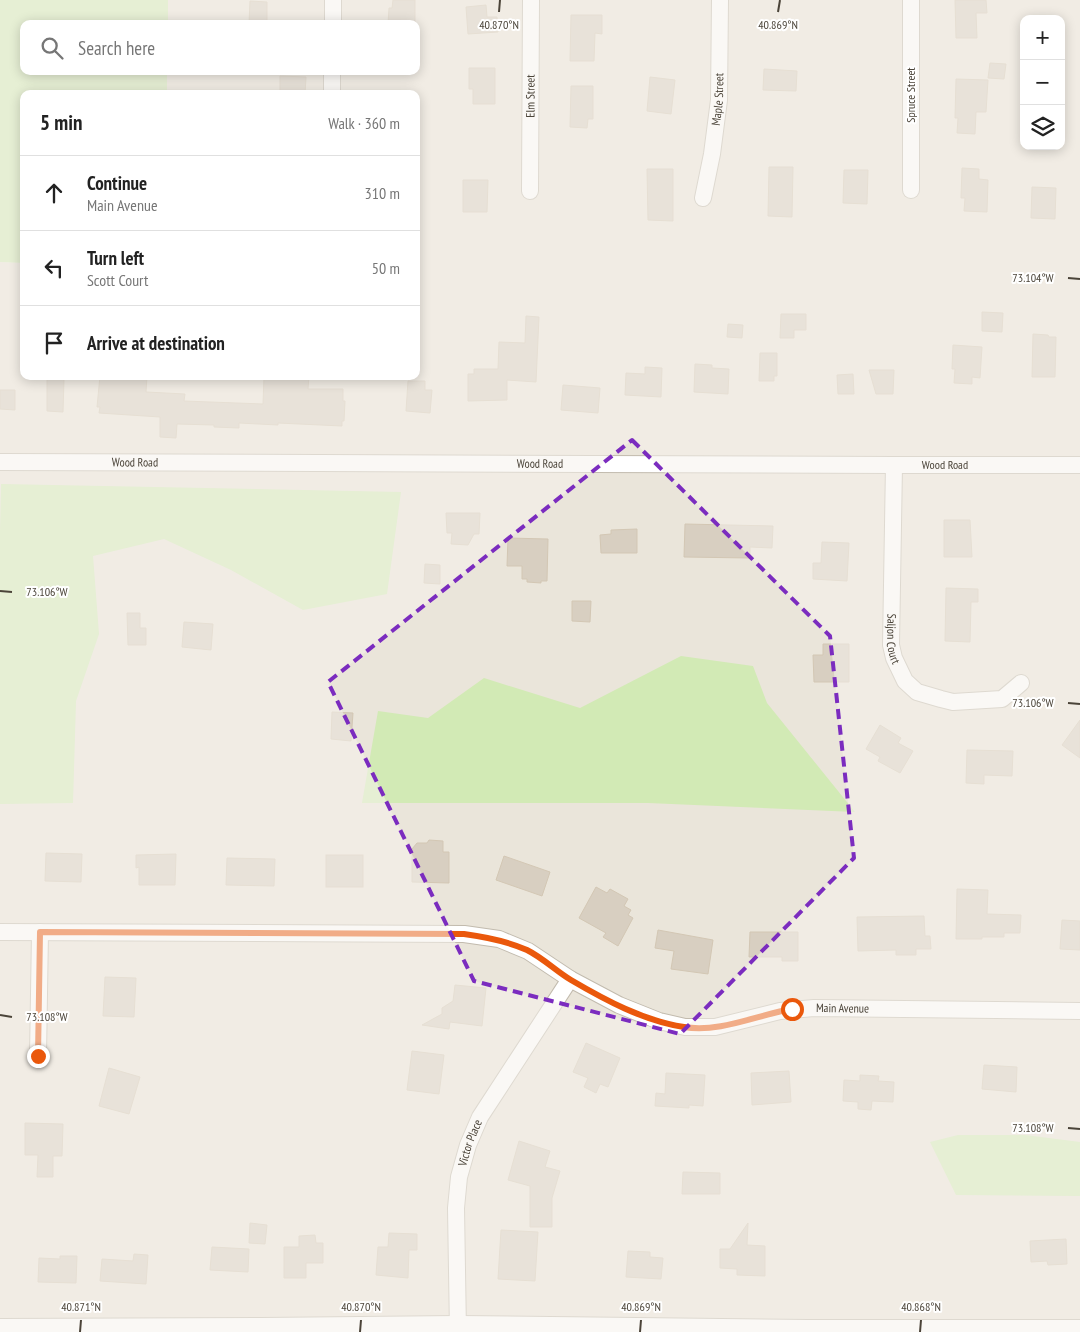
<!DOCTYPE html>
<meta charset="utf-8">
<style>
body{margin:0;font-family:"PT Sans Narrow",sans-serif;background:#f2f2f2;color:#222}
.controls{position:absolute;right:15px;top:15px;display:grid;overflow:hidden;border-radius:10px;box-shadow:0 2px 12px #0003}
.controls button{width:45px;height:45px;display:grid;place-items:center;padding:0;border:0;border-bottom:1px solid #e0e0e0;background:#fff;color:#222;font:25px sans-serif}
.stop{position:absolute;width:15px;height:15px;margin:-11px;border:4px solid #ea580c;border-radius:50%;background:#fff}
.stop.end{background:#ea580c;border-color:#fff;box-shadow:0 1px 5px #0008}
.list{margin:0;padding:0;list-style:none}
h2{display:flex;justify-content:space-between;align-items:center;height:65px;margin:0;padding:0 20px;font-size:21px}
h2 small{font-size:16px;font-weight:400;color:#767676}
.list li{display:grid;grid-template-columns:32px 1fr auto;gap:15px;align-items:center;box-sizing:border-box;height:75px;padding:0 20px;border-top:1px solid #e0e0e0}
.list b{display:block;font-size:19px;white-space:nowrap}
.list p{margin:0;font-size:16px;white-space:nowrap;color:#767676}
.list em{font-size:16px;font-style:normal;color:#767676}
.icon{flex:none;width:28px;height:28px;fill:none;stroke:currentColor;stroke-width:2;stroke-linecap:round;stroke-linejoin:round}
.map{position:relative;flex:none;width:1080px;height:1332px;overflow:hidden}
.search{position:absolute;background:#fff;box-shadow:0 2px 12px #0003;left:20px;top:20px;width:400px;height:55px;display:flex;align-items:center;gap:12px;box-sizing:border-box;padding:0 18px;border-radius:10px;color:#767676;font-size:19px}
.panel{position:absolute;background:#fff;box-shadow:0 2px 12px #0003;left:20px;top:90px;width:400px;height:290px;border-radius:10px}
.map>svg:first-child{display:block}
</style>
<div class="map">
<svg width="1080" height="1332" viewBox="0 0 1080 1332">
<rect width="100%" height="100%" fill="#f6f3ec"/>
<path fill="#eae5da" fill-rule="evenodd" d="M168 0H1080V1332H0V262L24 263V376H416V94H167V71H416V24H168ZM1024 19H1061V146H1024Z"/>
<g fill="#d2eab5">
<path d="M0 0H168V24H24V71H167V94H24V263L0 262Z"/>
<path d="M1 484 401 492 387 594 303 610 231 570 164 539 93 556 99 634 76 701 73 803 0 804V533Z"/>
<path d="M681 656 753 666 767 703 855 812 648 803H362L378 711 428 718 484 678 580 708Z"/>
<path d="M958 1135H1025L1080 1142V1196L956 1195 930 1142Z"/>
</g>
<g fill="#d8cfc1" stroke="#d3c7b4">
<path d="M393 0H415V24H388L389 8H392Z"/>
<path d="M955 0H986L987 13H976L977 38H956Z"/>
<path d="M250 1 267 2V24H249Z"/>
<path d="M486 5 487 17H497L498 32 468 34 466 7Z"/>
<path d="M571 15H602V34L595 33 594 61H570Z"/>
<path d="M990 63 1006 64 1004 79 988 78Z"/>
<path d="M469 68H495V104H473V89H469Z"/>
<path d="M764 69 797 71 796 91 763 90Z"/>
<path d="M280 76 306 77 305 94H280Z"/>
<path d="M650 77 675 80 671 114 647 111Z"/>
<path d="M956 79 988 80 986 112H976L975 134 957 133 958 118H955Z"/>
<path d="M571 86H593V119H588L587 128 570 127Z"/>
<path d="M769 167H793L792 217 768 216Z"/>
<path d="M962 168 979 169V179L988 180 987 212 964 211 965 198H961Z"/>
<path d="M647 169H673V221L648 220Z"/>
<path d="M844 170H868L867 204 843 203Z"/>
<path d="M463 180H488L487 212H463Z"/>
<path d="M1032 187 1056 188 1055 219 1031 218Z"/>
<path d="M982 312 1003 313 1002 332 982 331Z"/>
<path d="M781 314H806V330H794V338H780Z"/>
<path d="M526 316 539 317 536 382 507 380V400L468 401V374H474V369H498L499 342 525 343Z"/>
<path d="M728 324 743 325 742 338 727 337Z"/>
<path d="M1033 334 1048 335 1049 337H1056L1055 377H1032Z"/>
<path d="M953 345 982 347 980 378 972 377V384L954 383 955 369H952Z"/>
<path d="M760 353H777V376H774V381H759Z"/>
<path d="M695 364 712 365V368L729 369 728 394 694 392Z"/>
<path d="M645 367 662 368 661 397 625 395 626 373 645 374Z"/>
<path d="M869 370H894L893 394H876Z"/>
<path d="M853 374 854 394H838L837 375Z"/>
<path d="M47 376H61L60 379H64L63 412 47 411Z"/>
<path d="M100 376H147L146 392 185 394 184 401 263 404 264 377 293 378V376H309L308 389H343V401H345L344 421H342V426L278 423V425L239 423V428L214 427V425L177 424 176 438 160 437V417L99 413 100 407H97Z"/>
<path d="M408 381H425V390H432L430 413 406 411Z"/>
<path d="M563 385 600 388 598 413 561 410Z"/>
<path d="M0 390H15V410L0 409Z"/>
<path d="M446 513H480L479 534H474L468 545 451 544 452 533H447Z"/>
<path d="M944 520H970L972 557H944Z"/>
<path d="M685 524 773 526 772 548 750 547V558L684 557Z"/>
<path d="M637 529V553H601L600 535 611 534V530Z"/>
<path d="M508 538 548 539 547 581H541V583L527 582V579H522V566H507Z"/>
<path d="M822 542 849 543 847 581 813 579V563H821Z"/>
<path d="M425 564 440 565V584L424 583Z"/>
<path d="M946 588 978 589V602H971L970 642 945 641Z"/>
<path d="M572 601H591L590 622 572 621Z"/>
<path d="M127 613H140V628H146V645H128Z"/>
<path d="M184 622 213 624 211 650 182 647Z"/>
<path d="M823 644H849V682H814L813 655H823Z"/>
<path d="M332 712 353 713 351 741 331 739Z"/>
<path d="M1080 720V758L1062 745Z"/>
<path d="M880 725 901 738 898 743 913 751 900 773 878 761 880 757 866 749Z"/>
<path d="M967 750 1013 751 1012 776 984 775V784L966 783Z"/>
<path d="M429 840 443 841V852H449V883L412 882V849L417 843H427Z"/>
<path d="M46 853 82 854 81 882 45 881Z"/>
<path d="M176 854 175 885H139V867L136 868V855Z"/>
<rect x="326" y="855" width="37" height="32"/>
<path d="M504 856 550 872 542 896 496 880Z"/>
<path d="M227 858 275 859 274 886 226 885Z"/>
<path d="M596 887 607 893 610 889 628 899 624 906 631 910 628 915 633 918 618 946 603 937 606 933 579 918Z"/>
<path d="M957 889 988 890 987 914 1021 915 1020 933H1004V937H982V939H956Z"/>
<path d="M924 916 925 936H930L931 949H916V955H896V950L858 951 857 917Z"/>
<path d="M1062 920 1080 921V950L1060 949Z"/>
<path d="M658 930 713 940 708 974 671 969 674 951 655 948Z"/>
<path d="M750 932H798V961H782V957H749Z"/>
<path d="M105 977 136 978 134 1017 103 1016Z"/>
<path d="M455 985 486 988 482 1026 450 1022 449 1029 422 1025 442 1014V1008L453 1001Z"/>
<path d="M586 1043 620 1058 608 1087 600 1084 596 1093 584 1087 588 1078 573 1072Z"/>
<path d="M412 1051 444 1055 439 1094 407 1090Z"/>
<path d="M984 1065 1017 1067 1016 1092 982 1089Z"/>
<path d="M109 1068 140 1077 129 1114 99 1106Z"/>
<path d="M789 1071 791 1102 752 1105 751 1073Z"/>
<path d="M666 1073 705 1075 703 1106 689 1105V1108L655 1106 656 1093 665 1094Z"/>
<path d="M860 1075 879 1076 878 1081 894 1082 893 1102 872 1101 871 1110 858 1109V1102L843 1101 844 1080 860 1081Z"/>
<path d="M25 1123 63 1124 62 1156H53V1177H37L38 1155H25Z"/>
<path d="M519 1141 550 1151 545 1167 560 1171 552 1198V1227H530V1186L508 1180Z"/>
<path d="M683 1172 720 1173V1194H682Z"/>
<path d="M250 1223 267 1225 265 1244 249 1243Z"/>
<path d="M748 1223 747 1245 765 1246V1276L737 1275V1269L720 1268V1249H730Z"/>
<path d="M501 1230 538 1232 535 1281 498 1279Z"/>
<path d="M389 1233 417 1234V1250H409L408 1278 376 1275 378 1247H388Z"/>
<path d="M315 1235 316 1243H323V1263H306V1278H284V1247H299V1236Z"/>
<path d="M1066 1239 1067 1264 1048 1265 1047 1261 1031 1262 1030 1241Z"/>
<path d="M212 1247 249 1249 248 1272 210 1270Z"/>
<path d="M628 1251 650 1252V1257L663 1258 661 1279 626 1277Z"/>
<path d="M134 1254 148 1255 146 1284 100 1281 102 1259 133 1261Z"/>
<path d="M60 1256H77L76 1283 38 1282 39 1258 60 1259Z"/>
</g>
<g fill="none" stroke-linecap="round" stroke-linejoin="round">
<defs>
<g id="minor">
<path d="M333 24V0"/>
<path d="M332 94V71"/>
<path d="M911 190V0"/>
<path id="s1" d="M530 191 531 0"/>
<path id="s2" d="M703 198 712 154 719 100 720 0"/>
<path id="s3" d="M0 462 894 465H1080"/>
<path id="s4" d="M894 465 891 645 894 658 905 681 917 692 941 699 953 702 1002 699 1021 683"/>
<path id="s5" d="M0 932 464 934 499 939 528 951 570 979 619 1005 659 1021 685 1027H715L780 1011 814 1008 1080 1011"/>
<path d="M38 1056 40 932"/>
<path d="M0 1327 262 1326 458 1324 807 1328H1080"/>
<path id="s6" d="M458 1332 456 1208 459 1177 468 1145 480 1117 570 979"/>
</g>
</defs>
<use href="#minor" stroke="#c2bbae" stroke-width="18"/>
<use href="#minor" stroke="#fff" stroke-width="16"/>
</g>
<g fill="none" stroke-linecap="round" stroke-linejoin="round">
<path stroke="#ea580c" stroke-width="6" d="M38 1056 40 932 464 934C486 937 507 941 527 950 543 958 556 971 571 980 605 1000 644 1021 684 1027 720 1033 757 1015 792 1009"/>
</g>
<path d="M0 0H1080V1332H0ZM632 440 830 636 854 858 680 1034 474 981 328 682Z" fill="#f6f3ec" fill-opacity=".55" fill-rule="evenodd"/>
<path fill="none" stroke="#7b2cbf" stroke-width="4" stroke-dasharray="10 6" stroke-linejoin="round" d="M632 440 830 636 854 858 680 1034 474 981 328 682Z"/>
<path fill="none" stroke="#4b4439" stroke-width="2" d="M499 12 500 0M778 12 780 0M1068 278 1080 279M0 591 12 592M1068 703 1080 704M0 1015 12 1017M1068 1128 1080 1129M80 1332 81 1320M360 1332 361 1320M640 1332 641 1320M920 1332 921 1320"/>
<g text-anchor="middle" stroke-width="4" stroke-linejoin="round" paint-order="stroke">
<g font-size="12" fill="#4b4439" stroke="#fff">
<text dy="4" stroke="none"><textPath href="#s1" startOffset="95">Elm Street</textPath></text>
<text transform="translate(911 95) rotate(-90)" y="4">Spruce Street</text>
<text dy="4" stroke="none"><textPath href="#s2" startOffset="100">Maple Street</textPath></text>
<text dy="4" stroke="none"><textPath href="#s3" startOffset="135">Wood Road</textPath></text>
<text dy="4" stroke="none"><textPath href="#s3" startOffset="540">Wood Road</textPath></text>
<text dy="4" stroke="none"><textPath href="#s3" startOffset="945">Wood Road</textPath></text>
<text dy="4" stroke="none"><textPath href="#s4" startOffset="174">Saljon Court</textPath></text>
<text dy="4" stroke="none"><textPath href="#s5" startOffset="866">Main Avenue</textPath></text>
<text dy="4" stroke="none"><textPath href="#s6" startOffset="191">Victor Place</textPath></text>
</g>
</g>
<g font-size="12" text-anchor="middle" fill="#4b4439" stroke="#fff" stroke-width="4" stroke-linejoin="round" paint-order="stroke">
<text x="499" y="29">40.870°N</text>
<text x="778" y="29">40.869°N</text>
<text x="1033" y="282">73.104°W</text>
<text x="47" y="596">73.106°W</text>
<text x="1033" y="707">73.106°W</text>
<text x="47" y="1021">73.108°W</text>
<text x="1033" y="1132">73.108°W</text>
<text x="81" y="1311">40.871°N</text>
<text x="361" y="1311">40.870°N</text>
<text x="641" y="1311">40.869°N</text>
<text x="921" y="1311">40.868°N</text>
</g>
</svg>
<div class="controls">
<button>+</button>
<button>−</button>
<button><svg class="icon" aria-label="layers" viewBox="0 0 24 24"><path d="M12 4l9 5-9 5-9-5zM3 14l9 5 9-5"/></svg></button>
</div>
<div class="stop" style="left:792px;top:1009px"></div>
<div class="stop end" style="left:38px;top:1056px"></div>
<div class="search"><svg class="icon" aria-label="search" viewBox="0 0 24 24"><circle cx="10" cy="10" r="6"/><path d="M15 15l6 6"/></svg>Search here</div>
<section class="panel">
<h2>5 min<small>Walk · 360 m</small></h2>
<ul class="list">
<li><svg class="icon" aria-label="ahead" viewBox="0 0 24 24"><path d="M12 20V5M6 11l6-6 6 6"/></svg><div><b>Continue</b><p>Main Avenue</p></div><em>310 m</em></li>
<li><svg class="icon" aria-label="left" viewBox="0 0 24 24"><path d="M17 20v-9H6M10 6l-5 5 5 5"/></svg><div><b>Turn left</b><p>Scott Court</p></div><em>50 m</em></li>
<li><svg class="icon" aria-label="arrive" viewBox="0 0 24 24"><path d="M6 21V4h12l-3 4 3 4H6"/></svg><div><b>Arrive at destination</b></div></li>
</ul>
</section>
</div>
